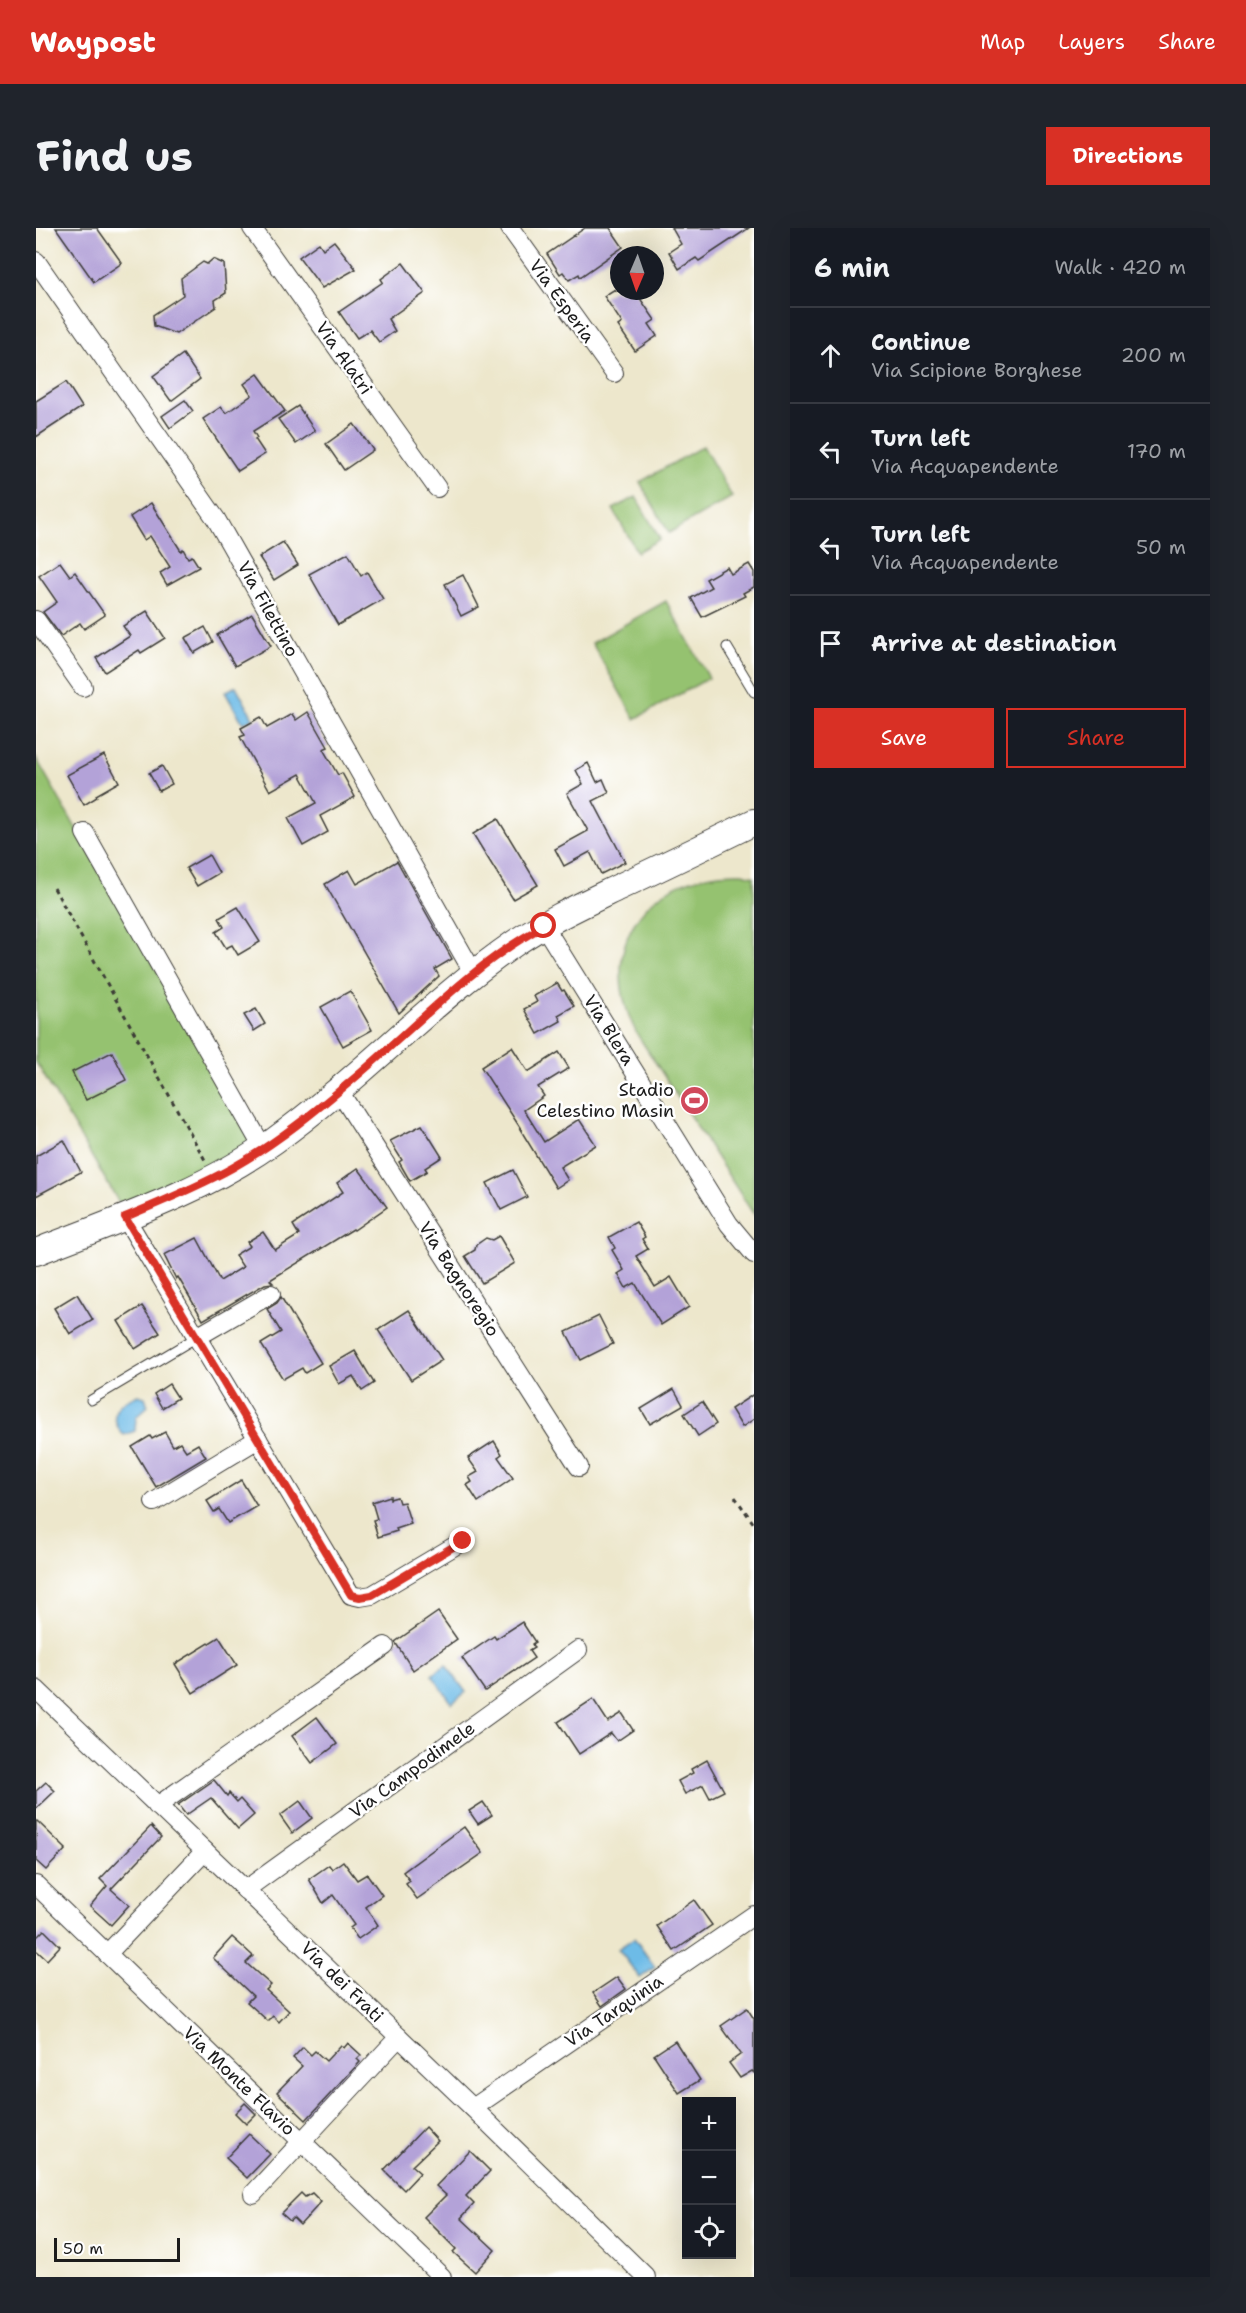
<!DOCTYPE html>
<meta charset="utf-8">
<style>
body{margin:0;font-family:"Shantell Sans",sans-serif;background:#20242c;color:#f1f3f6}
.controls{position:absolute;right:18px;bottom:18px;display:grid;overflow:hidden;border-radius:0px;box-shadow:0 6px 24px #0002}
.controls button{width:54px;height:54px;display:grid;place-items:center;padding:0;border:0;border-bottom:2px solid #363941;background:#171b24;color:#f1f3f6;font:30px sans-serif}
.compass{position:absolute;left:574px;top:18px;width:54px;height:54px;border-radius:50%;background:#171b24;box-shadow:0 6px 24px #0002;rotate:182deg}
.scale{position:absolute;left:18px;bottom:15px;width:126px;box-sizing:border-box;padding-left:6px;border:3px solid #1c1c1c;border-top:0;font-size:16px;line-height:21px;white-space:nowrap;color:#1c1c1c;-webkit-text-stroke:4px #fff;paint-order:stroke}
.stop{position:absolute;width:18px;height:18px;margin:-14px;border:4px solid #d93025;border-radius:50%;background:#fff}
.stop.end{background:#d93025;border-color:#fff;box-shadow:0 2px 6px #0008}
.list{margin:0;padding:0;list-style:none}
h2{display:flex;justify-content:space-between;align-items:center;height:78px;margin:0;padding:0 24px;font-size:26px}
h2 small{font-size:20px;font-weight:400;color:#9ea1a6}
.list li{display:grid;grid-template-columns:39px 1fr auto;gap:18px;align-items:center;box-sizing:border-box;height:96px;padding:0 24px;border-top:2px solid #363941}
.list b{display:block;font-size:22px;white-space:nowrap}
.list p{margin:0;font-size:20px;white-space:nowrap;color:#9ea1a6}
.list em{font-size:20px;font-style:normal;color:#9ea1a6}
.actions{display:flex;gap:12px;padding:18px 24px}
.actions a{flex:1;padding:14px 0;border:2px solid #d93025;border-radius:0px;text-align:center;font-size:21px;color:#d93025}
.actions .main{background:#d93025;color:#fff}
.icon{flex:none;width:33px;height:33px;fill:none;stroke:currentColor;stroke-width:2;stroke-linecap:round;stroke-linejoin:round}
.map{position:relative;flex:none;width:718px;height:2049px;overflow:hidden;border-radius:0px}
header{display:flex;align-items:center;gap:36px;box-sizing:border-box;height:84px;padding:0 30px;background:#d93025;color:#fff}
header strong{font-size:28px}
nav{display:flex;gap:33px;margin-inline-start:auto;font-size:21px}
.intro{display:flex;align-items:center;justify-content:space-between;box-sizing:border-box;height:144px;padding:0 36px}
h1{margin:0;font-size:42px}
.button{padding:15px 27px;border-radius:0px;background:#d93025;color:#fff;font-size:21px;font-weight:700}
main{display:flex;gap:36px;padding:0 36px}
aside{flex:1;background:#171b24;border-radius:0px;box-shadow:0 6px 24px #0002}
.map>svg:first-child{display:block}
</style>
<header>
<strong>Waypost</strong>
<nav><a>Map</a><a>Layers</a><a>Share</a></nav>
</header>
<div class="intro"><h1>Find us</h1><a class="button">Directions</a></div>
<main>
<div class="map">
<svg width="718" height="2049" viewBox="0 0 718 2049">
<rect width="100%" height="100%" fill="#fff"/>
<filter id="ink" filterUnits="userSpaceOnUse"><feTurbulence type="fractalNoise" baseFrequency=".0167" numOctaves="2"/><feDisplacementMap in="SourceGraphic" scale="12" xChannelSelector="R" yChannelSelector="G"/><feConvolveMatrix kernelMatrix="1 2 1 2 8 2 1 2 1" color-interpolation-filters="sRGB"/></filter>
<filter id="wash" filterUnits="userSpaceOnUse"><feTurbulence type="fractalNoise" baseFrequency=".008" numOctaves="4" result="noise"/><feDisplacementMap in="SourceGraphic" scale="24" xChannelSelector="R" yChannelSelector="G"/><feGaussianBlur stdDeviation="1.35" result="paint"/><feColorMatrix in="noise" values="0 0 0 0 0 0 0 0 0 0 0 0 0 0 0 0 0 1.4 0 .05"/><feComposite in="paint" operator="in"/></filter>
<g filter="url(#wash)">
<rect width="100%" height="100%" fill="#ede7cc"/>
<g fill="#95c270" stroke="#586f46" stroke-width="1.5">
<path d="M667 218 696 269 633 305 604 254Z"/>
<path d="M600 269 624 311 601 324 577 281Z"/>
<path d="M630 373 673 450 599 491 556 415Z"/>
<path d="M0 530 220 916 170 945 85 978 0 834Z"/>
<path d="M706 645 718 648V987L601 806C556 719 610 642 706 645Z"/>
</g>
<g fill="#6dbbe7" stroke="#446c82" stroke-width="1.5">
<path d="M200 458 217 490 207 495 189 464Z"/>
<path d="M102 1167 109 1169 112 1178 100 1189 99 1203 88 1207C83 1203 82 1200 80 1194 74 1178 90 1173 102 1167Z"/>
<path d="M410 1437 430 1464 416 1475 396 1447Z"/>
<path d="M598 1710 619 1739 604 1750 582 1721Z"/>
</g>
<g id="blocks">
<g fill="#b3a2d8">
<path d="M20 0H61L86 35 58 54Z"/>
<path d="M549 0H574L587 19 544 49 543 46 533 52 527 44 524 46 511 26Z"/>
<path d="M636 0H713L663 33 660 30 643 41 633 24 645 16Z"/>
<path d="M298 13 320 41 286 60 263 29 283 15 287 21Z"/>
<path d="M177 31 188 36 190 65 179 72 180 79 140 106 118 98 117 87 147 67 145 50 167 34 171 36Z"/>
<path d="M367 35 389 65 352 91 359 103 343 114 334 102 321 110 303 84 347 54 345 51Z"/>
<path d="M579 61 580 63H599L619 92 613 96 621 108 599 123 582 98 586 95 568 68Z"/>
<path d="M147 126 164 151 135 173 117 148Z"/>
<path d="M222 146 249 183 217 203 221 210 219 211 229 226 202 243 167 191 185 179 190 185 216 167 208 156Z"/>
<path d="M30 154 46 179 0 209V173Z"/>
<path d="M149 172 157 183 134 200 126 188Z"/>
<path d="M262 178 279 203 260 216 242 191Z"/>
<path d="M318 196 337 222 308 242 290 216Z"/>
<path d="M115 275 145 323 147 321 152 330 156 328 163 339 131 357 124 345 134 339 114 308 108 312 94 289Z"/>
<path d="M247 314 262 337 238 352 223 329Z"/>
<path d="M312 325 325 348 331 344 347 371 302 397 273 346Z"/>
<path d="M24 334 34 348 39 344 69 387 48 401 44 395 25 408 7 384 21 374 3 348Z"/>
<path d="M713 336 718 344V359L707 365 709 368 666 389 655 370 675 359 670 351 691 339 695 346Z"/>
<path d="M427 347 443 379 425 388 409 356Z"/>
<path d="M111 383 129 410 105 425 103 422 69 444 60 430 94 408 87 398Z"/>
<path d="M216 386 235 418 199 438 181 407Z"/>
<path d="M169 399 177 414 158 425 149 410Z"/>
<path d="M272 484 292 519 287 521 302 547 306 545 319 569 284 588 292 604 267 618 252 590 280 575 264 546 234 563 204 509 209 507 205 500 225 489 231 500 256 486 260 492Z"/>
<path d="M68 527 83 554 60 567 61 569 48 577 31 547Z"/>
<path d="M552 535 561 554 567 551 573 565 557 573 589 634 565 646 554 624 528 638 519 621 552 603 531 565 547 556 540 542Z"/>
<path d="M126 538 136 556 123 563 113 545Z"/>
<path d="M462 591 502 657 477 671 437 606Z"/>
<path d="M173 627 183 645 161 658 150 640Z"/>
<path d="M361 633 416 731 399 741 403 748 363 785 289 656 313 642 321 656Z"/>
<path d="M202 679 224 714 202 727 196 717 190 720 180 704 188 699 183 690Z"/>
<path d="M521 755 526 763 528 762 538 778 522 787 525 793 502 806 488 781 501 774 498 768Z"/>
<path d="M314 763 336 802 307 818 285 779Z"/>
<path d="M220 781 229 796 218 803 208 787Z"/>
<path d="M476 819 492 844 523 824 533 840 502 859 508 868 488 882 508 914 543 891 560 917 524 939 532 952 520 960 484 901H485L445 839Z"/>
<path d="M76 824 90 852 50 872 36 844Z"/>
<path d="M386 897 406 929 389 940 391 943 374 953 363 934 366 932 354 913Z"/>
<path d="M28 912 45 944 0 968V928Z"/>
<path d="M322 940 351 979 318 1002 317 1001 234 1052 237 1055 229 1056 167 1092 142 1049 140 1051 128 1027 161 1010 184 1053 207 1039 199 1027 214 1018 211 1014 227 1004 239 1022 263 1007 257 997 307 964 301 955Z"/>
<path d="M477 942 491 969 465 982 451 955Z"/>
<path d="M600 994 609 1009 606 1011 612 1021 600 1028 619 1059 635 1049 653 1079 625 1097 599 1055 590 1060 582 1046 588 1042 576 1022 579 1020 573 1009Z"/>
<path d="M463 1008 479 1035 446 1055 429 1028 439 1022 440 1017 450 1010 456 1012Z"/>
<path d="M41 1066 57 1092 34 1106 18 1080Z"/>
<path d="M245 1069 285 1135 269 1145 266 1140 247 1151 225 1116 245 1104 231 1081 241 1075Z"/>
<path d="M106 1078 124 1105 99 1121 82 1093Z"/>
<path d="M373 1082 406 1132 375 1152 342 1102Z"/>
<path d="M563 1088 577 1116 545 1132 530 1104Z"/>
<path d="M319 1123 338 1155 326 1163 317 1148 303 1156 293 1138Z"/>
<path d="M133 1156 142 1170 126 1180 118 1166Z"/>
<path d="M638 1161 647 1177 614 1196 605 1181Z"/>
<path d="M718 1166V1191L706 1199 695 1181Z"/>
<path d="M666 1174 680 1196 662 1208 648 1186Z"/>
<path d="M129 1204 137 1218 144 1214 150 1223 162 1216 170 1229 120 1259 96 1219 114 1208 116 1211Z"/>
<path d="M458 1213 466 1226 462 1229 477 1250 442 1274 431 1257 436 1254 433 1249 442 1244 432 1230Z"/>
<path d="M205 1252 221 1278 192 1295 183 1281 178 1284 171 1273Z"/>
<path d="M354 1268V1271L361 1269 363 1275 368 1274 375 1296 360 1301 361 1303 342 1309 337 1292 341 1291 336 1274Z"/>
<path d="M402 1384 421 1411 377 1442 359 1414Z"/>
<path d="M486 1394 499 1414 496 1416 498 1420 493 1423 498 1430 449 1463 426 1430 458 1408 460 1411Z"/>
<path d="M183 1409 201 1437 157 1465 139 1436Z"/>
<path d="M557 1471 572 1494 586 1485 597 1502 581 1513 575 1505 543 1526 522 1494Z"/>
<path d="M281 1489 301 1516 276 1535 256 1508Z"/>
<path d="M671 1532 688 1563 674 1570 667 1557 649 1566 642 1553 657 1545 655 1541Z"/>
<path d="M178 1552 191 1568 193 1565 201 1574 204 1571 218 1587 202 1601 175 1570 150 1587 142 1577Z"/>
<path d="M10 1554 19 1563 0 1581V1563Z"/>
<path d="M264 1573 276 1590 256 1605 244 1588Z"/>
<path d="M447 1574 456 1587 442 1596 433 1583Z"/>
<path d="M0 1592 30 1621 10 1642 0 1633Z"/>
<path d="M115 1598 125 1609 75 1661 93 1677 75 1697 54 1678 71 1658 64 1651Z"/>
<path d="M428 1599 447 1625 381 1671 370 1656 374 1653 367 1644Z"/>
<path d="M307 1633 321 1652 331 1646 346 1667 330 1679 342 1697 322 1711 314 1700 318 1697 297 1667 287 1675 273 1651 293 1637 296 1641Z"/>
<path d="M658 1672 676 1697 638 1723 621 1698Z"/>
<path d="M8 1702 24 1718 11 1732 0 1722V1710Z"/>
<path d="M196 1709 217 1728 210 1735 235 1757 230 1762 253 1783 243 1794 237 1788 232 1793 211 1774 217 1768 177 1730Z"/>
<path d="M581 1749 590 1761 566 1778 557 1765Z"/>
<path d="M711 1780 718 1791V1845L716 1843 704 1850 693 1835 705 1826 685 1798Z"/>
<path d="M639 1813 664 1852 643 1865 618 1827Z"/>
<path d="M312 1815 325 1827 321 1831 324 1834 270 1892 241 1864 266 1838 257 1830 267 1819 275 1827 279 1823 290 1833 305 1817 308 1820Z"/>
<path d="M209 1875 220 1886 210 1896 199 1885Z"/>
<path d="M389 1899 402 1913 376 1938 384 1945 368 1962 348 1942Z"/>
<path d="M213 1906 234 1926 211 1950 190 1930Z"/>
<path d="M434 1923 454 1943 430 1968 438 1976 425 1990 459 2022 439 2044 417 2024 420 2021 388 1989 410 1967 400 1958Z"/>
<path d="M265 1965 269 1969 276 1965 285 1974 264 1997 257 1990 254 1993 245 1985Z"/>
</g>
</g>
</g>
<g filter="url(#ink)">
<use href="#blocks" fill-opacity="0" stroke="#3b3a36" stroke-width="1.5"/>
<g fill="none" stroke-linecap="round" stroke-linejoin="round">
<defs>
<g id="service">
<path d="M691 419 718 464"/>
<path d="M55 1172 161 1109"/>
</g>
<g id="minor">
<path d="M216 0 401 260"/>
<path d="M474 0 578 145"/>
<path d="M0 33 180 291 438 746"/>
<path d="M0 392 47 459"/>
<path d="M49 605 227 920"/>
<path d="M508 698 693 996 718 1026"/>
<path d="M303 863 543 1239"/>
<path d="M89 989 315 1367 324 1369 336 1367 427 1313"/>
<path d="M161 1109 235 1066"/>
<path d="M118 1274 222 1211"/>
<path d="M0 1461 437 1880 610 2049"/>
<path d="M121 1578 349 1418"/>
<path d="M0 1657 406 2049"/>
<path d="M209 1662 542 1422"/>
<path d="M71 1726 169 1623"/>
<path d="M437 1880 718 1687"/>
<path d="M217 1966 363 1809"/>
</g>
<path id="secondary" d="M0 1024C81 992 167 964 238 913 323 852 394 774 479 715 511 693 548 676 583 659 628 638 673 616 718 594"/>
</defs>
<use href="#service" stroke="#3b3a36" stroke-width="11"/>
<use href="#minor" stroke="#3b3a36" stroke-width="20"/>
<use href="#secondary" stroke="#3b3a36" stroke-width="28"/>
<g stroke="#3b3a36" stroke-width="3" stroke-dasharray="4.5 4.5" stroke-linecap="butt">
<path d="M18 660 169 932"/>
<path d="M699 1269 718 1296"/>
</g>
<use href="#service" stroke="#fff" stroke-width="9"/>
<use href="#minor" stroke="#fff" stroke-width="18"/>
<use href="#secondary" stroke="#fff" stroke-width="26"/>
</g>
</g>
<g fill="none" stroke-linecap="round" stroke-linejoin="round" filter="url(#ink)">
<path stroke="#d93025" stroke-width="8" d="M427 1313 336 1367 324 1369 315 1367 89 989C125 974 162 959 196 940 241 915 282 881 321 848 380 798 439 734 508 698"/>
</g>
<defs>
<symbol id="stadium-disc" viewBox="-11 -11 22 22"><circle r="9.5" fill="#d1495b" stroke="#fff"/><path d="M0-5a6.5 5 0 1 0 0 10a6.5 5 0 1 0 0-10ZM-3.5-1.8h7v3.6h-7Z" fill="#fff"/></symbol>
</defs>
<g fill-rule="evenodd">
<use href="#stadium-disc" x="642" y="856" width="33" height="33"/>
</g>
<g text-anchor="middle" stroke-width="5" stroke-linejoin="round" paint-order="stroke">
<g font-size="18" fill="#1c1c1c" stroke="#fff">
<text transform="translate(526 73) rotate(54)" y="6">Via Esperia</text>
<text transform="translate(308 130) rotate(55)" y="6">Via Alatri</text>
<text transform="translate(232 381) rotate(61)" y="6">Via Filettino</text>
<text transform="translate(573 802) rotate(58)" y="6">Via Blera</text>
<text transform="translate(423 1051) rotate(57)" y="6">Via Bagnoregio</text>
<text transform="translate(376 1542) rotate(-36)" y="6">Via Campodimele</text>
<text transform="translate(306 1754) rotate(44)" y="6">Via dei Frati</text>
<text transform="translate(578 1783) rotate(-34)" y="6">Via Tarquinia</text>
<text transform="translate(203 1853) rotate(44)" y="6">Via Monte Flavio</text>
</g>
<g font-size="18" fill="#1c1c1c" stroke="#fff" text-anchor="end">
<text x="638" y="868">Stadio<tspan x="638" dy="21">Celestino Masin</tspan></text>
</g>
</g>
</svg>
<div class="controls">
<button>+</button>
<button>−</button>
<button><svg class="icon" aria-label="locate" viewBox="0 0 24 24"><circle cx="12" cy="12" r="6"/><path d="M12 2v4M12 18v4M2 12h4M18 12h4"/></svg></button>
</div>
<svg class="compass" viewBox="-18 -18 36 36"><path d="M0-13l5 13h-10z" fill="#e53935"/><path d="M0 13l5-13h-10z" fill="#9ea1a6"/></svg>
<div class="scale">50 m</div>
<div class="stop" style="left:508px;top:698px"></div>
<div class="stop end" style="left:427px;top:1313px"></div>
</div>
<aside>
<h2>6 min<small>Walk · 420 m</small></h2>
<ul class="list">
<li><svg class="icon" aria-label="ahead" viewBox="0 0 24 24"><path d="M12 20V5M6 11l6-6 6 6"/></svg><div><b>Continue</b><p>Via Scipione Borghese</p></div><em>200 m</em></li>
<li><svg class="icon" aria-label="left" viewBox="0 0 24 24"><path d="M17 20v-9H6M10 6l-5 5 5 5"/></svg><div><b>Turn left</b><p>Via Acquapendente</p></div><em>170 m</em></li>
<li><svg class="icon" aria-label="left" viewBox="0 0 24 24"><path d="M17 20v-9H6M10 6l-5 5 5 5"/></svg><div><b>Turn left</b><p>Via Acquapendente</p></div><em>50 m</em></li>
<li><svg class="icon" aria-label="arrive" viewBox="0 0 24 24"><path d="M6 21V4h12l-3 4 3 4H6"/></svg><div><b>Arrive at destination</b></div></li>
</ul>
<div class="actions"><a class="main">Save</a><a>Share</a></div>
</aside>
</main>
